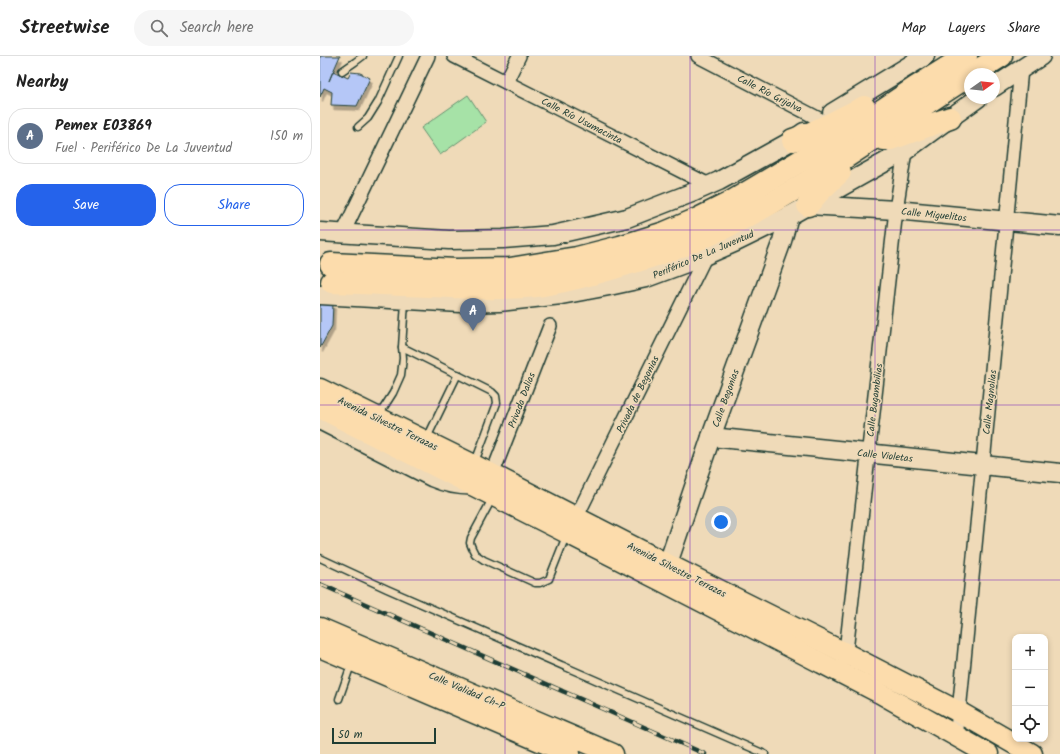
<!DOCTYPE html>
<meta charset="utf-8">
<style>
body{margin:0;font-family:Kalam,sans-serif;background:#f6f6f6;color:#222}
.controls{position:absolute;right:12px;bottom:12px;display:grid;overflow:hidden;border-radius:8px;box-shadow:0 2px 6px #0003}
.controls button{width:36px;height:36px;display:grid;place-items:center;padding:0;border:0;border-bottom:1px solid #e0e0e0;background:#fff;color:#222;font:20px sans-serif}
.compass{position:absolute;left:644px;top:12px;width:36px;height:36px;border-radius:50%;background:#fff;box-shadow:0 2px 6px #0003;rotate:75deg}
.scale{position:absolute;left:12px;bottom:10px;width:104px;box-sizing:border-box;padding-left:4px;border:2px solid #1f3d34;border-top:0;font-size:11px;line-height:14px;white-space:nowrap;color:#1f3d34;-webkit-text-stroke:3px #efdab8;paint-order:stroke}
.you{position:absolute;left:401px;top:466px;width:14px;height:14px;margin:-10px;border:3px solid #fff;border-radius:50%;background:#1a73e8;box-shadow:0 0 0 6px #1a73e833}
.badge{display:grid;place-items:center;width:26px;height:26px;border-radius:50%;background:#2563eb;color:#fff;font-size:13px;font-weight:700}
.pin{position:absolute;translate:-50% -33px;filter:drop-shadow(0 1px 2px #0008)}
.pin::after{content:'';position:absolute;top:21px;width:14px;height:12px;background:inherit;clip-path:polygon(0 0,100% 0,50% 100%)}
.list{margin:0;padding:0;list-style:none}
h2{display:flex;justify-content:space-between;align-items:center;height:52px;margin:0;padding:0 16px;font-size:17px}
h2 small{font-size:13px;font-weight:400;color:#767676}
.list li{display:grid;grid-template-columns:26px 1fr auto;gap:12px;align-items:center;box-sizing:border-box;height:56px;margin:0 8px 8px;padding:0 8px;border:1px solid #e0e0e0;border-radius:16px}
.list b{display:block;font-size:15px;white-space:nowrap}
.list p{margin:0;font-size:13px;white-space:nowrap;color:#767676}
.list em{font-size:13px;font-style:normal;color:#767676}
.actions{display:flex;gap:8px;padding:12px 16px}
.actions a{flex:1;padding:9px 0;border:1px solid #2563eb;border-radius:16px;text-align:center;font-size:14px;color:#2563eb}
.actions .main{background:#2563eb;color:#fff}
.icon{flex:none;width:22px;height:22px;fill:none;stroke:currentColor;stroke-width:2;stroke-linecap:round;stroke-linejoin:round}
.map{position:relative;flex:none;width:740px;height:698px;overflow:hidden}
header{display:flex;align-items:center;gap:24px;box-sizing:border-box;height:56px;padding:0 20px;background:#fff;border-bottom:1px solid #e0e0e0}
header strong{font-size:19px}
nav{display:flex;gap:22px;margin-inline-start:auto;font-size:14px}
.search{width:280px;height:36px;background:#f6f6f6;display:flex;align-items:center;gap:10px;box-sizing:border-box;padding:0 14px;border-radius:22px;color:#767676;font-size:15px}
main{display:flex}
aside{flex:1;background:#fff}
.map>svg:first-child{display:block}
</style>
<header>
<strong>Streetwise</strong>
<div class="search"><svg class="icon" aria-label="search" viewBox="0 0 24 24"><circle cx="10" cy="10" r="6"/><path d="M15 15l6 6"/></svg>Search here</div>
<nav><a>Map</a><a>Layers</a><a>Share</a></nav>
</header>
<main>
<aside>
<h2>Nearby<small></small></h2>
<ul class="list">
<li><span class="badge" style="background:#5c6f8a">A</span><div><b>Pemex E03869</b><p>Fuel · Periférico De La Juventud</p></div><em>150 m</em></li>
</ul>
<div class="actions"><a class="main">Save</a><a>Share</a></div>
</aside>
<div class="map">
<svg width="740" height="698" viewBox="0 0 740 698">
<defs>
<filter id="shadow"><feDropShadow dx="2.5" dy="4.5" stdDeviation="0" flood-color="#0004"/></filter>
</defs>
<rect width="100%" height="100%" fill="#efdab8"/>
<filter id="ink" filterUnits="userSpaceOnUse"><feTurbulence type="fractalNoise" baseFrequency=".025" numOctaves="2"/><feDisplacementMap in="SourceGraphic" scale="8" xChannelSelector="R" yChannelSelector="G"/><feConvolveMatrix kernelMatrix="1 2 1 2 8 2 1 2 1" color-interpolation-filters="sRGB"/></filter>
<g filter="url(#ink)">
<path fill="#a6e2a7" stroke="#62906e" d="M148 39 166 66 120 99 101 72Z"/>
<g fill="#b5c7f7" stroke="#1f3d34" filter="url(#shadow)">
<path d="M0 0H20L9 25 13 15 28 22 31 16 40 17 50 22 37 50 11 49 12 36 4 32 0 41Z"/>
<path d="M0 248H13L12 270 0 292Z"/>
</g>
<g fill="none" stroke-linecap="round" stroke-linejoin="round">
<defs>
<g id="lane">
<path d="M22 15 35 6 43 0"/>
<path d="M38 71 48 62 58 46 79 0"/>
<path d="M82 291 172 336 176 340 177 347 155 406"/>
<path d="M59 359 73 337 81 319 83 302 82 291 85 246"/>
<path d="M107 382 138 318"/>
<path d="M173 441 151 482 150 487 152 492 155 498 164 504 215 527H220L229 523 246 480"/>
<path d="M0 502 67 533 445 698"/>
<path d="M19 643 32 606"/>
</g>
<g id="street">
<path d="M134 0 389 129"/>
<path d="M378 0 501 64"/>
<path d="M186 26 199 0"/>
<path d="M23 177 108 0"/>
<path d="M0 367 112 424C126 430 136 432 151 432"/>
<path d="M172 419 230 270"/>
<path d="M253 468 386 199"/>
<path d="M525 604 576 154 585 95"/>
<path d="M636 680 639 656 701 13"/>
</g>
<g id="secondary">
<path d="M674 31 721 0"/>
<path d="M512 57 605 0"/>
<path d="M488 149 576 154 740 170"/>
<path d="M0 176 129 184 183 183 233 179 307 162 374 136 399 125 473 84 484 76"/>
<path d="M0 239 141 247 179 246 241 239 289 230 326 222 377 203 416 186 469 160 585 95 630 62 658 42"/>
<path d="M391 381 740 417"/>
<path d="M343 522 391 381 462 185 469 160"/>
</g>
<g id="primary">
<path d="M0 333 154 409 347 508 525 597 639 656 712 698"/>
<path d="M0 352 342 525 560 637 668 698"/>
<path d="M0 572 293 698"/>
<path d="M0 591 250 698"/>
</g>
<g id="highway">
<path d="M652 18 681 0"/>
<path d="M564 83H570L579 80 630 62"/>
<path d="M473 84C498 76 520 63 544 51"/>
<path d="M488 149 499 136 520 116"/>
<path d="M11 208 136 214 190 213 257 202 300 191 345 177 378 163 408 148 452 122 542 68 595 32 646 0"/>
<path d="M12 226C45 227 79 229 113 230 149 232 187 234 223 229 254 224 285 215 314 206 340 198 365 190 389 179 482 137 564 73 650 19"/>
</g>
</defs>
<use href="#lane" stroke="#1f3d34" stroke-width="9"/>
<use href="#street" stroke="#1f3d34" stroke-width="16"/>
<use href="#secondary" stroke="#1f3d34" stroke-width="21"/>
<use href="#primary" stroke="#1f3d34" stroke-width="23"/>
<use href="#highway" stroke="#1f3d34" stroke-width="25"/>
<use href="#lane" stroke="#efdab8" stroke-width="6"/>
<use href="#street" stroke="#efdab8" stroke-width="13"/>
<use href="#secondary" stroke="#efdab8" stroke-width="18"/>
<use href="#primary" stroke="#fcdcac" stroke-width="20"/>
<use href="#highway" stroke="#fcdcac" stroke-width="22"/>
<defs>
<path id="rail" d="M0 528 385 698"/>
</defs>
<use href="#rail" stroke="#1f3d34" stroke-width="4.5"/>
<use href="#rail" stroke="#efdab8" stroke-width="3" stroke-dasharray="9" stroke-linecap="butt"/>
</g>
</g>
<path fill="none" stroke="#7b2cbf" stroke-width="1" stroke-opacity="0.55" d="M185 0V698M370 0V698M555 0V698M0 174H740M0 349H740M0 524H740"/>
<g text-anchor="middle" stroke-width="3" stroke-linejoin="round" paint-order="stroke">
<g font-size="10" fill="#1f3d34" stroke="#efdab8">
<text transform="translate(450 37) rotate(27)" y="4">Calle Río Grijalva</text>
<text transform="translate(262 64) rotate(27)" y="4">Calle Río Usumacinta</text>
<text transform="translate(614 158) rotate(6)" y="4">Calle Miguelitos</text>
<text transform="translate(383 198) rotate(-23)" y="4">Periférico De La Juventud</text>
<text transform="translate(317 338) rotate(-64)" y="4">Privada de Begonias</text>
<text transform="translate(405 342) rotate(-70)" y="4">Calle Begonias</text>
<text transform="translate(201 344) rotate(-69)" y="4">Privada Dalias</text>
<text transform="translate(554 344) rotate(-83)" y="4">Calle Bugambilias</text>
<text transform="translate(669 346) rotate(-84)" y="4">Calle Magnolias</text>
<text transform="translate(68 367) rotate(26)" y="4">Avenida Silvestre Terrazas</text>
<text transform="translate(565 399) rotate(6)" y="4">Calle Violetas</text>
<text transform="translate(357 513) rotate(27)" y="4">Avenida Silvestre Terrazas</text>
<text transform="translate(147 634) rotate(23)" y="4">Calle Vialidad Ch-P</text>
</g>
</g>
</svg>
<div class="controls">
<button>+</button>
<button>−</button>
<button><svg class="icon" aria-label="locate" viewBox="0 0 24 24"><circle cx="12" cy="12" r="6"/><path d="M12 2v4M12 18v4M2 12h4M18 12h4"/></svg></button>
</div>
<svg class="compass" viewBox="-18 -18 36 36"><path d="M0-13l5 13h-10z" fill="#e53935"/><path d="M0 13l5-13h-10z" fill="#767676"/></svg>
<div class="scale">50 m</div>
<div class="you"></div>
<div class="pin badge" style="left:153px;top:275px;background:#5c6f8a">A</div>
</div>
</main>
